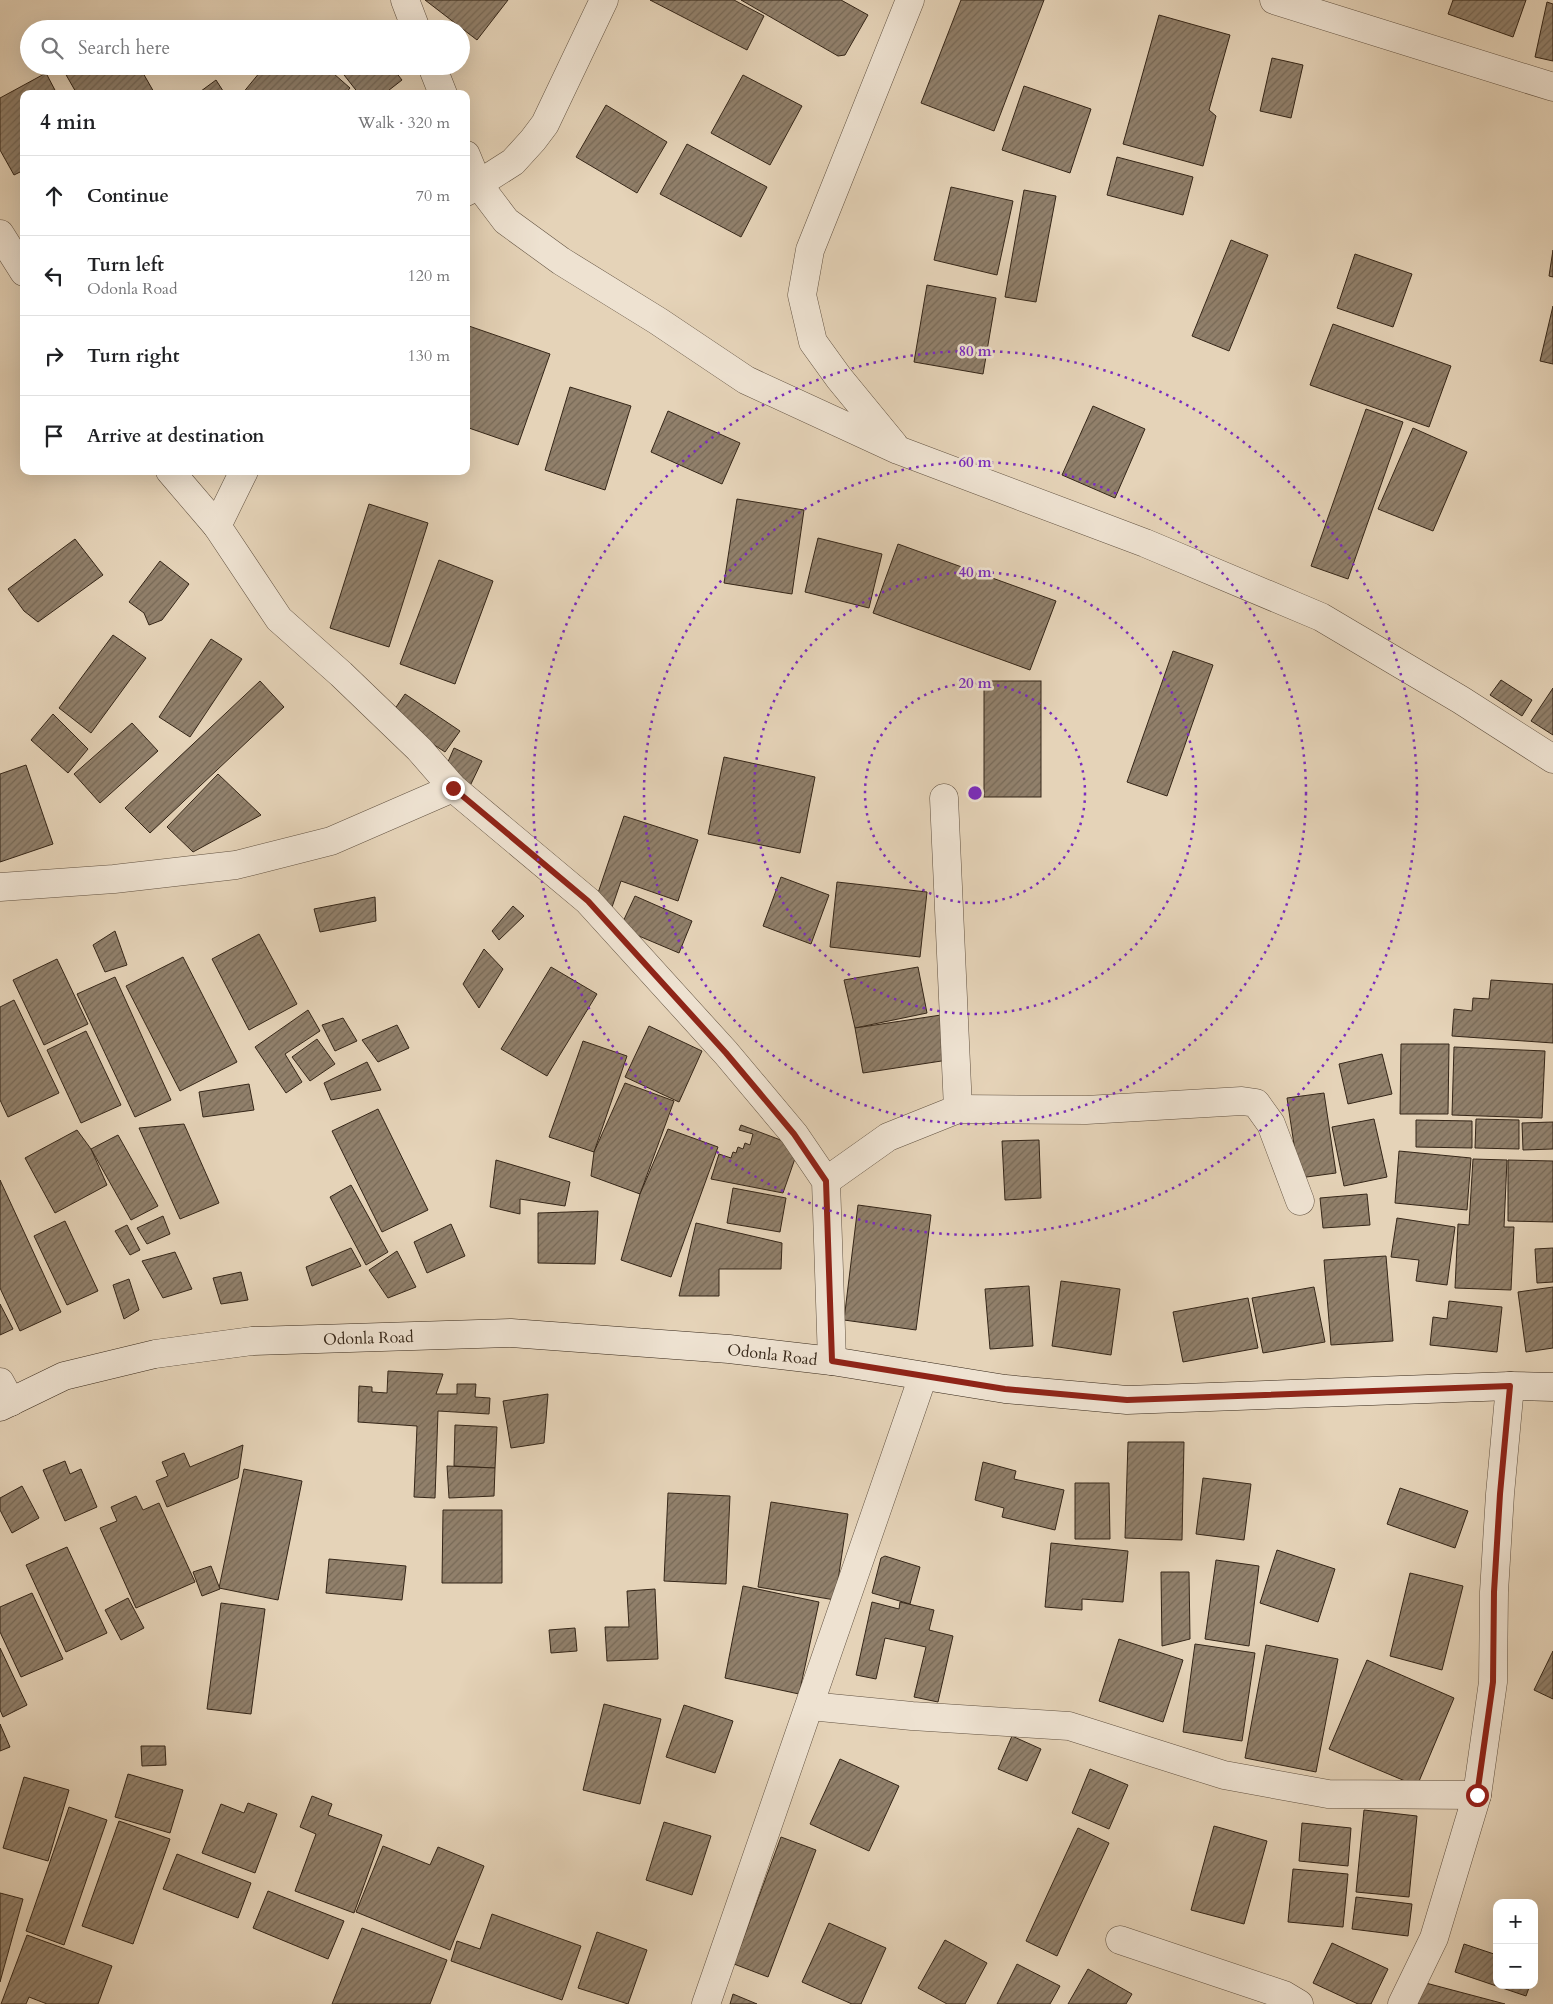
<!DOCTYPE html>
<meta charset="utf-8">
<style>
body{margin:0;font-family:Cardo,serif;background:#f6f6f6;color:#202124}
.controls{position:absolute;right:15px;bottom:15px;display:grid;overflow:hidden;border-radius:10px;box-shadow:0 5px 20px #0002}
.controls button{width:45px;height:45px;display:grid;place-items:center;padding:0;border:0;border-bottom:1px solid #e0e0e0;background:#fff;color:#202124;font:25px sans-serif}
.stop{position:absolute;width:15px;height:15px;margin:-11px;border:4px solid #8f2418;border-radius:50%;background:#fff}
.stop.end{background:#8f2418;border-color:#fff;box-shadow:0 1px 5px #0008}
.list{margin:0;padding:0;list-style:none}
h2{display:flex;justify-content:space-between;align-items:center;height:65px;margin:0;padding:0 20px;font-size:21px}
h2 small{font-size:16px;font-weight:400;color:#757577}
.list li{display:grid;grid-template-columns:32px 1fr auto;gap:15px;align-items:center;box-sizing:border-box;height:80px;padding:0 20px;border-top:1px solid #e0e0e0}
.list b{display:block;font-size:19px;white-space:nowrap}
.list p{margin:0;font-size:16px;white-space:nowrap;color:#757577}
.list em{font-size:16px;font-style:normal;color:#757577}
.icon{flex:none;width:28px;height:28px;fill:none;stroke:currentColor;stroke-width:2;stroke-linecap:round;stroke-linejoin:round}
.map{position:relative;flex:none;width:1553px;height:2004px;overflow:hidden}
.search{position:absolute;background:#fff;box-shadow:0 5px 20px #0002;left:20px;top:20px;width:450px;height:55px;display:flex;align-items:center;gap:12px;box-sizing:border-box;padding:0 18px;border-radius:28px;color:#757577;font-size:19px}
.panel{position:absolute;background:#fff;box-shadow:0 5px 20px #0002;left:20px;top:90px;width:450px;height:385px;border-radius:10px}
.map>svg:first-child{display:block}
</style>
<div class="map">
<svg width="1553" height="2004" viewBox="0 0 1553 2004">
<defs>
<pattern id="building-hatch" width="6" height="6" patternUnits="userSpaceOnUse" patternTransform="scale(1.25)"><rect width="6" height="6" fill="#91806b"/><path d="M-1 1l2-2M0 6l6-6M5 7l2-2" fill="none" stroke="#776957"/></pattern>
</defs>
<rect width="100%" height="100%" fill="#e5d3b8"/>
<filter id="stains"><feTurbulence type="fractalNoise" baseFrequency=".004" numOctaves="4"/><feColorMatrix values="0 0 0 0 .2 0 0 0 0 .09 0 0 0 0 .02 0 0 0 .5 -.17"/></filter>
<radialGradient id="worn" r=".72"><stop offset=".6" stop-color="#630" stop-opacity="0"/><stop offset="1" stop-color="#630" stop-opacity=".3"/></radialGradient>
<g fill="url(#building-hatch)" stroke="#352618">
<path d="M425 0H508L477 40Z"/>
<path d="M650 0H734L764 16 747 50Z"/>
<path d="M741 0H841L868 15 845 55 838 56Z"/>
<path d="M961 0H1044L994 131 921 103Z"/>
<path d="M1453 0H1526L1513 37 1448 14Z"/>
<path d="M1547 2 1553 4V61L1535 57Z"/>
<path d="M1159 15 1230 35 1209 110 1216 116 1203 166 1123 144Z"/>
<path d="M1272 58 1303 65 1291 118 1260 111Z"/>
<path d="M61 66H139L155 94H77Z"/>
<path d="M265 66H325L350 88 345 94H242Z"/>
<path d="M337 66H391L402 80 384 94H359Z"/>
<path d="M46 73 57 94H24V170L14 175 0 150V98Z"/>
<path d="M743 75 802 106 770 165 711 133Z"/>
<path d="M216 80 225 94H197Z"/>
<path d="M1024 86 1091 109 1070 173 1002 150Z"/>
<path d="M606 105 667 142 637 193 576 157Z"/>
<path d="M687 144 767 187 741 237 660 194Z"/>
<path d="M1117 157 1193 177 1183 215 1107 195Z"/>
<path d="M951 187 1013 201 997 275 934 260Z"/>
<path d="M1024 190 1056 196 1036 302 1005 297Z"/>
<path d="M1231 240 1268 255 1229 351 1192 336Z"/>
<path d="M1553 250V277L1549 276Z"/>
<path d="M1355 254 1412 274 1393 327 1337 308Z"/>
<path d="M927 285 996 298 983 374 914 362Z"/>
<path d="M1553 306V364L1540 361Z"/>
<path d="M1333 324 1451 366 1429 427 1310 385Z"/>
<path d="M466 325 550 354 518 445 466 427Z"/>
<path d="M570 387 631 406 605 490 545 470Z"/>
<path d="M1093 406 1145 429 1115 498 1062 475Z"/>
<path d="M1366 409 1403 422 1348 579 1311 566Z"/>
<path d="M668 411 740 443 722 484 651 452Z"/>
<path d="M1413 428 1467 452 1433 531 1378 509Z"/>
<path d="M737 499 804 510 792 594 724 583Z"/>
<path d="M369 504 428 523 389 647 330 628Z"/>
<path d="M818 538 882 554 869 608 805 592Z"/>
<path d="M75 539 103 575 38 622 24 611 8 589Z"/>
<path d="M898 544 1056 601 1030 670 873 613Z"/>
<path d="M439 560 493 581 455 684 400 664Z"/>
<path d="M160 561 189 584 162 620 149 625 144 613 129 602Z"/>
<path d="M113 635 146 658 91 733 59 708Z"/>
<path d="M211 639 242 659 190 737 159 717Z"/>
<path d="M1173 651 1213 665 1167 796 1127 782Z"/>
<path d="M1501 680 1532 700 1522 716 1490 695Z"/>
<path d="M260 681 284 707 150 833 125 808Z"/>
<rect x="984" y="681" width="57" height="116"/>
<path d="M1553 688V735L1531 721Z"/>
<path d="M405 694 460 731 445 752 390 716Z"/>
<path d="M53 714 88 749 68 773 31 740Z"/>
<path d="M132 723 158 751 100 803 74 774Z"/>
<path d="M454 748 482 761 470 786 443 773Z"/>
<path d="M724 757 815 777 800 853 708 834Z"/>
<path d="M26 765 53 844 0 862V774Z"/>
<path d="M218 774 261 815 193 852 167 827Z"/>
<path d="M624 816 698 840 678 901 621 881 610 913 597 896Z"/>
<path d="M781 877 829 895 811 944 763 926Z"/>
<path d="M837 882 927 892 920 957 830 947Z"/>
<path d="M635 896 692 921 679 953 620 928Z"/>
<path d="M375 897 376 921 320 932 314 909Z"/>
<path d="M513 906 524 916 499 940 492 931Z"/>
<path d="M115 931 127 965 105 972 93 945Z"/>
<path d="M259 934 297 1004 249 1030 212 959Z"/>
<path d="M484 949 503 969 479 1008 463 984Z"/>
<path d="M183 957 237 1062 180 1091 126 986Z"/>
<path d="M57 959 88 1024 44 1045 13 980Z"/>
<path d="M551 967 597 994 547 1076 501 1049Z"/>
<path d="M918 967 927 1013 855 1028 844 980Z"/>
<path d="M115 977 171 1100 135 1117 77 994Z"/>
<path d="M1491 980 1553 984V1043L1452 1036 1454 1009 1472 1011 1473 998 1489 999Z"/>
<path d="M14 1000 59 1093 8 1117 0 1100V1007Z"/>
<path d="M308 1010 320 1031 285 1054 302 1082 286 1093 255 1047Z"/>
<path d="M941 1015 948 1060 863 1073 855 1028Z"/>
<path d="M343 1018 357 1041 335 1051 322 1025Z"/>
<path d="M397 1025 409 1048 378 1062 362 1040Z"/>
<path d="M649 1026 702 1051 679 1102 625 1077Z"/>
<path d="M86 1031 121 1105 81 1123 47 1050Z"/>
<path d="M317 1039 335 1064 310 1081 292 1057Z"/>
<path d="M583 1041 627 1056 594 1152 549 1137Z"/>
<path d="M1401 1044H1449L1448 1114H1400Z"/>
<path d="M1454 1047 1545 1051 1542 1118 1452 1115Z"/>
<path d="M1382 1054 1392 1094 1348 1104 1339 1064Z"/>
<path d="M367 1062 381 1090 331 1100 324 1083Z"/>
<path d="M625 1083 674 1101 640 1194 591 1176 594 1152Z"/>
<path d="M249 1084 254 1110 203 1117 199 1092Z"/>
<path d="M1324 1093 1336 1173 1299 1178 1287 1098Z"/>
<path d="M378 1109 428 1210 382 1232 332 1131Z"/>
<path d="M1374 1119 1387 1177 1344 1186 1332 1127Z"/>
<path d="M1476 1119 1519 1120V1149L1475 1148Z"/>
<path d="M1416 1120 1472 1121V1148L1416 1147Z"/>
<path d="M1553 1122V1149L1523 1150 1522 1123Z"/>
<path d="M184 1124 219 1203 180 1219 139 1128Z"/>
<path d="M741 1125 799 1147 783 1193 711 1179 719 1154 731 1158 733 1152 736 1153 738 1147 743 1149 745 1143 750 1145 753 1134 739 1130Z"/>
<path d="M668 1129 718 1147 671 1277 621 1260 640 1194Z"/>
<path d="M77 1130 91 1149 107 1185 55 1213 25 1158Z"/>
<path d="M118 1135 158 1206 131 1220 91 1149Z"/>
<path d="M1039 1140 1041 1198 1005 1200 1002 1141Z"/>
<path d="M1399 1151 1471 1158 1467 1210 1395 1203Z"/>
<path d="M1473 1159 1507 1160 1504 1227H1514L1511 1290 1455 1288 1458 1224 1469 1225Z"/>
<path d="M496 1160 570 1182 565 1206 520 1199V1214L490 1207Z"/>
<path d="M1508 1160 1553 1161V1222L1508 1221Z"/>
<path d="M0 1180 61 1312 20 1331 0 1288Z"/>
<path d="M351 1185 388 1252 366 1265 330 1197Z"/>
<path d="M733 1188 786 1198 780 1232 727 1223Z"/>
<path d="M1367 1194 1370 1225 1323 1228 1320 1198Z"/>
<path d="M858 1205 931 1215 916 1330 844 1320Z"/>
<path d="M598 1211 595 1264 538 1263V1213Z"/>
<path d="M163 1216 170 1234 147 1244 137 1228Z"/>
<path d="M1397 1218 1455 1227 1447 1285 1416 1281 1419 1260 1391 1257Z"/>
<path d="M65 1221 98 1291 67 1305 34 1236Z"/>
<path d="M696 1223 782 1243 781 1269H719V1296H679Z"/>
<path d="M451 1224 465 1256 427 1273 414 1242Z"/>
<path d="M127 1225 140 1250 130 1255 115 1231Z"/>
<path d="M351 1248 361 1266 312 1286 306 1267Z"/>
<path d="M1553 1248V1282L1537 1283 1535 1249Z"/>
<path d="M397 1251 416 1287 388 1298 369 1270Z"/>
<path d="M175 1252 192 1289 163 1298 142 1261Z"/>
<path d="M1386 1256 1393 1341 1331 1345 1324 1260Z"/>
<path d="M241 1272 248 1300 221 1304 213 1278Z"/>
<path d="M129 1279 139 1310 124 1319 113 1285Z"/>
<path d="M1061 1281 1120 1289 1111 1355 1052 1346Z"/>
<path d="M1029 1286 1033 1346 990 1349 985 1289Z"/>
<path d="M1314 1287 1325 1342 1263 1353 1252 1298Z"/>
<path d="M1553 1287V1348L1526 1352 1518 1292Z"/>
<path d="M1248 1298 1258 1348 1183 1362 1173 1312Z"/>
<path d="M1449 1301 1502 1307 1497 1352 1430 1345 1433 1317 1447 1319Z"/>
<path d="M0 1304 13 1329 0 1335Z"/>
<path d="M388 1371 443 1374 436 1394H457V1384H476L475 1397 490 1398 489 1414 438 1411 435 1498 414 1497 417 1426 358 1422 359 1386 372 1387V1392L387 1393Z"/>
<path d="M548 1394 544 1443 511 1448 503 1401Z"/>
<path d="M455 1425 497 1427 495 1468 454 1466Z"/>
<path d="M1128 1442H1184L1182 1540 1125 1538Z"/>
<path d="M243 1445 238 1478 167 1507 156 1481 168 1476 162 1462 184 1453 190 1467Z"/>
<path d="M65 1461 70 1474 81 1469 97 1507 65 1521 43 1470Z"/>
<path d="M983 1462 1016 1471 1014 1479 1064 1490 1055 1530 1002 1517 1004 1508 975 1500Z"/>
<path d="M447 1466 495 1468 494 1496 449 1498Z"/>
<path d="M244 1469 302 1481 278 1600 219 1588Z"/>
<path d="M1203 1478 1251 1484 1244 1540 1196 1534Z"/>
<path d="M1075 1483H1109L1110 1539H1075Z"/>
<path d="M22 1486 39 1518 12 1533 0 1510V1498Z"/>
<path d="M1400 1488 1468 1511 1455 1548 1387 1524Z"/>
<path d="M668 1493 730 1496 726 1584 664 1581Z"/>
<path d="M136 1496 143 1510 159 1503 195 1582 136 1608 100 1528 117 1521 111 1507Z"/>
<path d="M771 1502 848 1514 835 1600 758 1587Z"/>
<path d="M443 1510H502V1583H442Z"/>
<path d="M1051 1543 1128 1551 1123 1602 1082 1599V1610L1045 1607Z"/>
<path d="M67 1547 107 1633 66 1652 26 1565Z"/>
<path d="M1277 1550 1335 1569 1318 1622 1260 1603Z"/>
<path d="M885 1556 920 1567 910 1604 872 1593 881 1558Z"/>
<path d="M329 1559 406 1566 402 1600 326 1593Z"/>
<path d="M1216 1560 1259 1566 1249 1646 1205 1639Z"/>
<path d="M211 1566 220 1589 202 1596 193 1572Z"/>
<path d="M1161 1572H1189L1190 1639 1162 1646Z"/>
<path d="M1410 1573 1463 1586 1442 1670 1390 1656Z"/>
<path d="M743 1586 819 1602 799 1694 725 1678Z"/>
<path d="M655 1589 658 1659 607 1661 605 1627H629L627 1591Z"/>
<path d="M32 1593 63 1659 21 1677 0 1632V1607Z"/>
<path d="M128 1598 144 1628 121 1640 105 1610Z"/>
<path d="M872 1602 899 1609 900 1602 934 1610 929 1630 953 1636 938 1702 914 1697 926 1647 885 1638 876 1679 856 1675Z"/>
<path d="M221 1603 265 1609 251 1714 207 1709Z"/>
<path d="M575 1628 577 1651 551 1653 549 1630Z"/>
<path d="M1119 1639 1183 1660 1163 1722 1099 1701Z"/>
<path d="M1195 1644 1255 1653 1242 1741 1183 1732Z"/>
<path d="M1266 1645 1338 1659 1316 1772 1245 1758Z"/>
<path d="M0 1648 27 1705 3 1717 0 1710Z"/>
<path d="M1553 1651V1699L1534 1690Z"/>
<path d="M1367 1660 1454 1698 1417 1786 1329 1749Z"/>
<path d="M604 1704 661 1719 640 1804 583 1790Z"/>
<path d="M684 1705 733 1721 715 1773 666 1757Z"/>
<path d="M0 1724 10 1747 0 1751Z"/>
<path d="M1012 1736 1041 1749 1027 1781 998 1769Z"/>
<path d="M141 1746H165L166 1765 142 1766Z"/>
<path d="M840 1759 899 1786 869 1851 810 1824Z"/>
<path d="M1090 1769 1128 1785 1109 1829 1072 1813Z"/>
<path d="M128 1774 183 1790 170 1833 115 1817Z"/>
<path d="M24 1777 69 1790 48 1861 3 1848Z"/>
<path d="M312 1796 332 1804 328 1815 382 1835 354 1913 295 1891 316 1834 300 1827Z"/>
<path d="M248 1803 277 1814 255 1873 202 1853 221 1804 244 1813Z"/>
<path d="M69 1807 107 1820 64 1945 26 1931Z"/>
<path d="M1364 1810 1417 1816 1409 1897 1356 1892Z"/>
<path d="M119 1821 170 1839 133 1944 82 1926Z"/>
<path d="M664 1822 711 1836 692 1895 646 1880Z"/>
<path d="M1302 1823 1351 1828 1348 1866 1299 1861Z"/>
<path d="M1214 1826 1267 1841 1244 1924 1191 1910Z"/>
<path d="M1078 1828 1109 1843 1057 1956 1026 1941Z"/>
<path d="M781 1837 816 1850 768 1977 734 1964Z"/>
<path d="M383 1846 430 1865 438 1847 484 1866 450 1950 356 1912Z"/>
<path d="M177 1854 251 1883 238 1918 163 1889Z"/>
<path d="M1293 1869 1348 1874 1343 1927 1288 1922Z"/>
<path d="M268 1891 344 1921 328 1959 253 1928Z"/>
<path d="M0 1893 23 1899 0 1982Z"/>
<path d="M1356 1897 1412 1904 1408 1936 1352 1929Z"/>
<path d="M492 1914 581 1946 562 2000 451 1961 457 1941 480 1949Z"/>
<path d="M829 1923 886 1948 861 2004H852L802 1982Z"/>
<path d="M362 1928 447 1960 430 2004H332Z"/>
<path d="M597 1932 647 1950 628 2004 578 1988Z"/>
<path d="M27 1935 112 1966 98 2004H47L29 1997 26 2004H1Z"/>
<path d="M945 1940 987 1963 965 2004H947L918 1988Z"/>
<path d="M1332 1943 1388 1969 1371 2004H1358L1313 1983Z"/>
<path d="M1464 1944 1497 1955V1985H1530L1526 1996 1455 1972Z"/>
<path d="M1017 1964 1060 1986 1050 2004H997Z"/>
<path d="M1088 1969 1132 1994 1126 2004H1068Z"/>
<path d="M1422 1982 1505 2004H1415Z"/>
<path d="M733 1994 757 2004H730Z"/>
</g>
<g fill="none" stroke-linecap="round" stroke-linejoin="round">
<defs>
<g id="street">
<path d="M405 0 416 29"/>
<path d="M1274 0 1553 87"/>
<path d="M432 66 443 94"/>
<path d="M466 155 478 184 506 221 561 261 658 321 746 380 898 450 1145 543 1321 617 1461 700 1553 759"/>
<path d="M466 192 513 162 533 140 545 124 604 0"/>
<path d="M0 234 24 272"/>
<path d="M894 445 839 378 813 342 802 295 810 250 910 0"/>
<path d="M170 471 217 526 279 619 341 674 419 749 453 788 588 901 726 1053 794 1134 826 1181 832 1361"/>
<path d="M217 526 244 471"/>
<path d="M0 887 114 879 236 865 331 841 453 788"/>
<path d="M958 1109 1086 1110 1242 1101 1256 1103 1271 1124 1300 1201"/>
<path d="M826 1181 888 1137 958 1109 944 798"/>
<path d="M0 1382 11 1402"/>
<path d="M810 1706 912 1716 1069 1726 1224 1775 1328 1794 1477 1795"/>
<path d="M1120 1940 1284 1995 1299 2004"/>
<path d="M706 2004 923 1376"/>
<path d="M1402 2004 1434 1938 1477 1795 1493 1682 1494 1592 1500 1494 1510 1386"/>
</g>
<g id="secondary">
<path id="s1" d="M0 1407 64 1376 155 1354 252 1341 511 1333 729 1349 832 1361 1005 1389 1127 1400 1510 1386 1553 1387"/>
</g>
</defs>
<use href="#street" stroke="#615140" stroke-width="29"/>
<use href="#secondary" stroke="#352618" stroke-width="29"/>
<use href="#street" stroke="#eee2d1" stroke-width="28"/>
<use href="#secondary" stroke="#eee2d1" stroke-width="28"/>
</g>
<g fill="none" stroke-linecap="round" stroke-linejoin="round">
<path stroke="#8f2418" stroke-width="6" d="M453 788 588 901 726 1053 794 1134 826 1181 832 1361 1005 1389 1127 1400 1510 1386 1500 1494 1494 1592 1493 1682 1477 1795"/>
</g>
<g fill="none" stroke="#7b2cbf" stroke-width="2.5" stroke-dasharray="2.5 5">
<circle cx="975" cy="793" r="110"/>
<circle cx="975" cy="793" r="221"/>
<circle cx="975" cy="793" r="331"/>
<circle cx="975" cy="793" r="442"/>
</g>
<g text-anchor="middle" stroke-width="5" stroke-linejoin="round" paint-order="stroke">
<g font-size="16" fill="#352618" stroke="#eee2d1">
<text dy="6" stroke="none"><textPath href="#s1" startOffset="379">Odonla Road</textPath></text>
<text dy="6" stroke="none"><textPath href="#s1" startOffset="784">Odonla Road</textPath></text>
</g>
</g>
<circle cx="975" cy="793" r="8" fill="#7b2cbf" stroke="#eee2d1" stroke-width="2.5"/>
<g font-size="15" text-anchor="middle" font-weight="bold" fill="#7b2cbf" stroke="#eee2d1" stroke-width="5" stroke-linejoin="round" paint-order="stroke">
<text x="975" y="356">80 m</text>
<text x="975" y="467">60 m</text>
<text x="975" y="577">40 m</text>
<text x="975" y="688">20 m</text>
</g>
<rect width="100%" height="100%" filter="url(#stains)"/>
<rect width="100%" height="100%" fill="url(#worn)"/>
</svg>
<div class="controls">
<button>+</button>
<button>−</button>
</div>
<div class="stop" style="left:1477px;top:1795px"></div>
<div class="stop end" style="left:453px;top:788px"></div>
<div class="search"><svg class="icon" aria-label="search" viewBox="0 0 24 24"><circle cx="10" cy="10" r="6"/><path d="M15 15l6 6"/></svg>Search here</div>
<section class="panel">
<h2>4 min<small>Walk · 320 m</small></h2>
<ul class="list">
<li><svg class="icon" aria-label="ahead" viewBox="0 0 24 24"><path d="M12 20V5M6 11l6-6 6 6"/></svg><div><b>Continue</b></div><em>70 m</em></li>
<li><svg class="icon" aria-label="left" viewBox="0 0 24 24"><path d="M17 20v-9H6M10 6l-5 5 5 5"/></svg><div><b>Turn left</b><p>Odonla Road</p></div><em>120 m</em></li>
<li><svg class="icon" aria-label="right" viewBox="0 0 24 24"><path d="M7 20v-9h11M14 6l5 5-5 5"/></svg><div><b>Turn right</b></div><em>130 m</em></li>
<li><svg class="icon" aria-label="arrive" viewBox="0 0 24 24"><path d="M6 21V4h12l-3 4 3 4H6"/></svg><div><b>Arrive at destination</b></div></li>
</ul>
</section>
</div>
